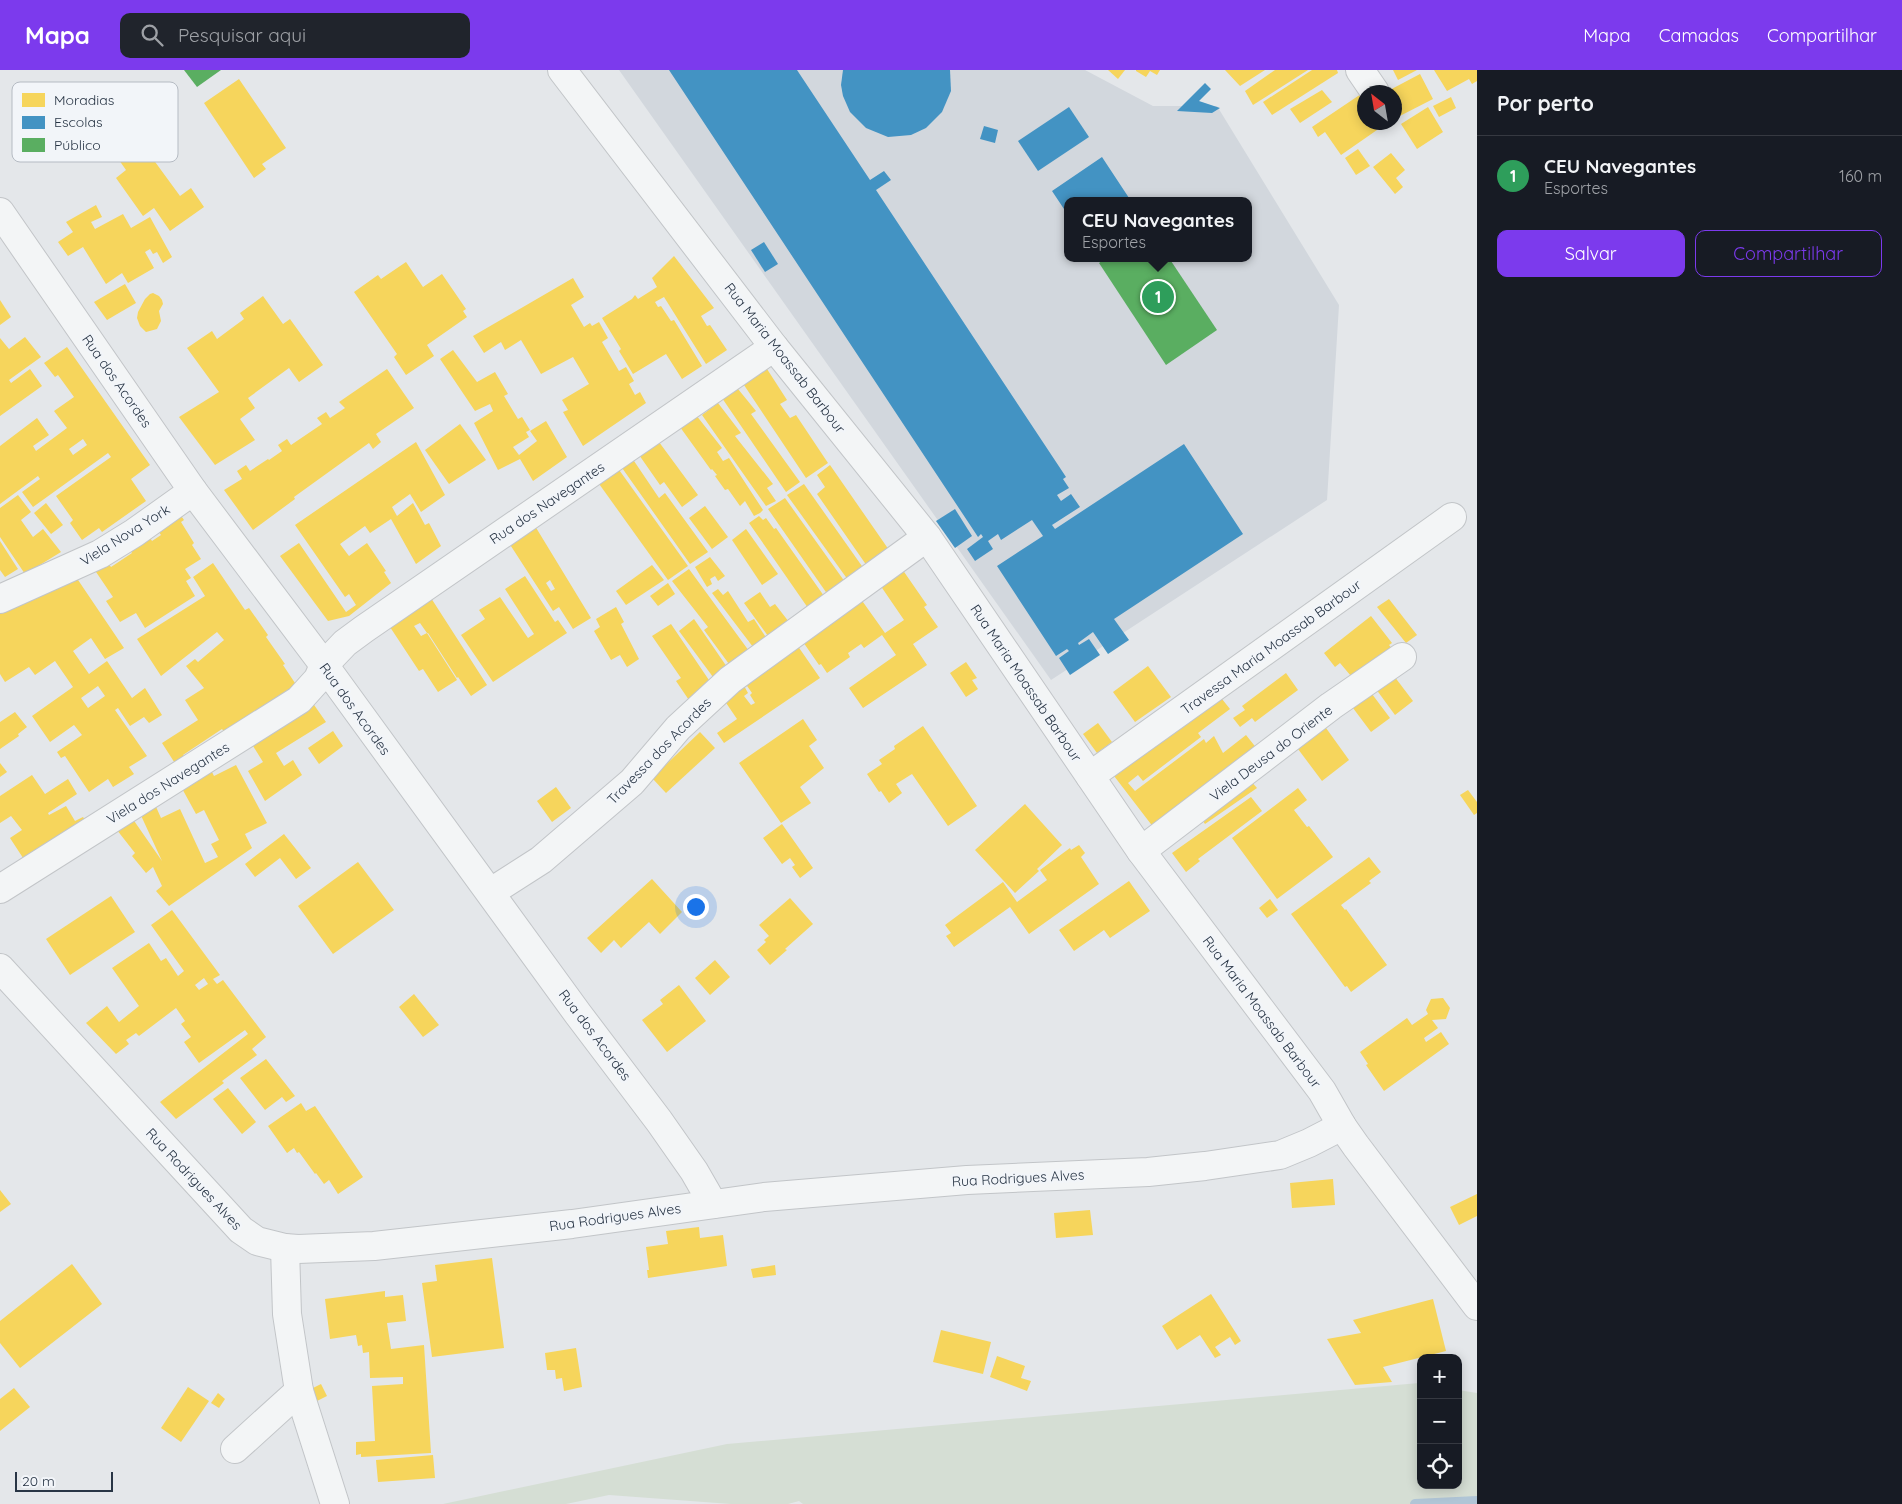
<!DOCTYPE html>
<html lang="pt">
<meta charset="utf-8">
<style>
body{margin:0;font-family:Quicksand,sans-serif;background:#20242c;color:#f1f3f6}
.controls{position:absolute;right:15px;bottom:15px;display:grid;overflow:hidden;border-radius:10px;box-shadow:0 2px 12px #0003}
.controls button{width:45px;height:45px;display:grid;place-items:center;padding:0;border:0;border-bottom:1px solid #363941;background:#171b24;color:#f1f3f6;font:25px sans-serif}
.compass{position:absolute;left:1357px;top:15px;width:45px;height:45px;border-radius:50%;background:#171b24;box-shadow:0 2px 12px #0003;rotate:329deg}
.scale{position:absolute;left:15px;bottom:12px;width:98px;box-sizing:border-box;padding-left:5px;border:2px solid #283545;border-top:0;font-size:14px;line-height:18px;white-space:nowrap;color:#283545;-webkit-text-stroke:4px #f2f5f9;paint-order:stroke}
.you{position:absolute;left:695px;top:836px;width:18px;height:18px;margin:-12px;border:4px solid #fff;border-radius:50%;background:#1a73e8;box-shadow:0 0 0 8px #1a73e833}
.badge{display:grid;place-items:center;width:32px;height:32px;border-radius:50%;background:#7c3aed;color:#fff;font-size:16px;font-weight:700}
.pin{position:absolute;translate:-50% -50%;border:2px solid #fff;box-shadow:0 1px 5px #0006}
.popup{position:absolute;left:1064px;top:127px;width:188px;height:65px;box-sizing:border-box;display:grid;place-content:center;border-radius:10px;background:#171b24;filter:drop-shadow(0 1px 4px #0005);font-size:16px;white-space:nowrap;color:#9ea1a6}
.popup b{font-size:19px;color:#f1f3f6}
.popup::after{content:'';position:absolute;left:50%;top:100%;margin-left:-10px;border:10px solid transparent;border-top-color:#171b24}
.list{margin:0;padding:0;list-style:none}
h2{display:flex;justify-content:space-between;align-items:center;height:65px;margin:0;padding:0 20px;font-size:21px}
h2 small{font-size:16px;font-weight:400;color:#9ea1a6}
.list li{display:grid;grid-template-columns:32px 1fr auto;gap:15px;align-items:center;box-sizing:border-box;height:80px;padding:0 20px;border-top:1px solid #363941}
.list b{display:block;font-size:19px;white-space:nowrap}
.list p{margin:0;font-size:16px;white-space:nowrap;color:#9ea1a6}
.list em{font-size:16px;font-style:normal;color:#9ea1a6}
.actions{display:flex;gap:10px;padding:15px 20px}
.actions a{flex:1;padding:11px 0;border:1px solid #7c3aed;border-radius:10px;text-align:center;font-size:18px;color:#7c3aed}
.actions .main{background:#7c3aed;color:#fff}
.icon{flex:none;width:28px;height:28px;fill:none;stroke:currentColor;stroke-width:2;stroke-linecap:round;stroke-linejoin:round}
.map{position:relative;flex:none;width:1477px;height:1434px;overflow:hidden}
header{display:flex;align-items:center;gap:30px;box-sizing:border-box;height:70px;padding:0 25px;background:#7c3aed;color:#fff}
header strong{font-size:24px}
nav{display:flex;gap:28px;margin-inline-start:auto;font-size:18px}
.search{width:350px;height:45px;background:#20242c;display:flex;align-items:center;gap:12px;box-sizing:border-box;padding:0 18px;border-radius:10px;color:#9ea1a6;font-size:19px}
main{display:flex}
aside{flex:1;background:#171b24}
.map>svg:first-child{display:block}
</style>
<header>
<strong>Mapa</strong>
<div class="search"><svg class="icon" aria-label="search" viewBox="0 0 24 24"><circle cx="10" cy="10" r="6"/><path d="M15 15l6 6"/></svg>Pesquisar aqui</div>
<nav><a>Mapa</a><a>Camadas</a><a>Compartilhar</a></nav>
</header>
<main>
<div class="map">
<svg width="1477" height="1434" viewBox="0 0 1477 1434">
<rect width="100%" height="100%" fill="#e4e7ea"/>
<path fill="#d2d7dd" fill-rule="evenodd" d="M619 0H1085L1153 36H1217L1339 235 1327 430 1051 610ZM1068 131H1248V188H1068Z"/>
<path fill="#d5ded4" d="M1419 1313H1421V1415H1458V1320L1477 1323V1434H803L799 1431 788 1434H731L609 1425 566 1434H443L727 1374Z"/>
<g fill="#f6d55c" fill-rule="evenodd">
<path d="M1108 0H1125L1118 9Z"/>
<path d="M1136 0H1160L1157 5 1150 1 1146 7 1136 1Z"/>
<path d="M1225 0H1265L1240 16Z"/>
<path d="M1275 0H1308L1253 35 1245 21Z"/>
<path d="M1312 0H1337L1338 3 1272 45 1263 32Z"/>
<path d="M1393 0H1417L1398 10Z"/>
<path d="M1434 0H1477V11L1472 14 1469 9 1447 21Z"/>
<path d="M1420 4 1433 29 1394 49V22H1386Z"/>
<path d="M239 9 286 78 262 94 266 99 254 108 204 33Z"/>
<path d="M1322 20 1332 32 1300 53 1290 39Z"/>
<path d="M1364 22V52H1372L1377 60 1341 85 1325 62 1318 67 1312 57Z"/>
<path d="M1451 27 1456 38 1439 47 1433 36Z"/>
<path d="M1428 37 1443 62 1417 79 1401 54Z"/>
<path d="M142 74 180 126 191 118 204 137 170 161 154 138 143 146 116 108 126 100 119 90Z"/>
<path d="M1358 79 1370 96 1356 105 1345 88Z"/>
<path d="M1391 83 1405 100 1396 108 1403 117 1395 124 1373 97Z"/>
<path d="M96 135 102 147 91 152 95 159 123 144 131 158 150 147 172 187 163 193 157 182 153 184 150 179 145 182 154 198 128 213 122 203 106 214 83 177 68 186 58 172 73 162 66 152Z"/>
<path d="M674 186 714 238 701 246 707 256 710 255 727 280 706 294 664 227 655 232 658 237 661 236 671 251 674 250 702 296 682 309 666 284 633 304 619 281 621 279 602 248 632 229 635 225 638 229 657 217 652 208Z"/>
<path d="M406 192 423 217 442 204 466 239 463 241 467 247 427 275 434 286 406 305 394 287 397 284 354 222 378 205 381 209Z"/>
<path d="M573 208 584 227 571 235 584 257 590 253 592 256 599 252 608 268 602 272 619 301 626 297 634 311 629 314 635 325 640 322 646 333 583 376 563 342 568 340 562 330 589 314 573 287 541 304 521 270 505 280 501 272 484 283 473 266Z"/>
<path d="M125 214 136 233 107 250 94 232Z"/>
<path d="M153 223 159 226 162 230 163 234 159 241 161 251 157 259 146 262 140 256 137 248 138 242 145 229 150 224Z"/>
<path d="M263 226 283 254 290 249 323 295 299 312 289 298 248 328 255 338 240 349 255 370 215 395 179 347 219 322 187 278 212 261 217 269 244 249 240 243Z"/>
<path d="M0 230 11 247 0 255Z"/>
<path d="M25 267 41 287 9 310 11 313 30 299 42 316 0 346V268L9 279Z"/>
<path d="M67 277 150 395 131 409 146 431 102 462 99 458 82 470 70 453 73 450 56 426 111 387 108 383 33 437 22 422 40 409 38 406 0 434V376L37 348 49 365 33 376 36 381 67 358 54 341 74 327 58 305 55 307 44 293ZM83 369 87 375 73 385 69 379Z"/>
<path d="M453 280 477 312 495 302 508 324 504 326 518 349 522 347 530 360 526 362 529 367 513 377 519 385 537 371 530 361 546 351 567 387 533 411 520 389 498 400 474 353 493 341 490 334 475 341 440 289Z"/>
<path d="M387 299 414 338 376 364 381 372 373 379 369 373 294 427 295 429 253 460 224 420 242 409 237 401 246 395 250 401 268 389 269 390 282 381 278 375 287 369 291 375 322 354 317 348 326 342 330 348 345 338 339 332Z"/>
<path d="M767 299 787 330 780 334 790 348 796 345 828 393 806 408 744 315Z"/>
<path d="M738 319 756 341 751 344 800 412 786 422 722 328Z"/>
<path d="M718 333 741 363 735 366 773 414 767 418 776 431 766 436 702 345Z"/>
<path d="M696 345 722 378 717 382 723 391 729 388 763 440 760 443 754 446 745 431 740 436 728 419 725 420 715 406 717 405 712 399 711 400 680 357Z"/>
<path d="M460 354 486 390 449 414 425 380Z"/>
<path d="M416 372 445 425 421 442 410 424 392 437 397 446 413 433 425 455 429 453 441 476 416 494 391 449 370 463 365 456 340 474 349 486 367 473 386 501 384 502 391 513 349 546 328 551 280 486 299 473 346 542 356 535 349 524 345 527 295 455Z"/>
<path d="M659 372 698 425 682 437 664 412 660 415 637 382Z"/>
<path d="M632 388 659 428 665 423 708 482 690 494 620 395Z"/>
<path d="M830 395 889 480 867 496 817 424 825 417 817 405Z"/>
<path d="M617 397 688 496 668 510 597 411Z"/>
<path d="M804 414 864 499 848 510 787 425Z"/>
<path d="M18 425 31 442 21 450 33 467 43 459 61 482 25 504 0 467V438Z"/>
<path d="M785 428 845 512 828 525 768 439Z"/>
<path d="M46 433 63 455 51 464 34 443Z"/>
<path d="M705 436 728 467 712 479 689 448Z"/>
<path d="M177 440 184 450 181 452 194 473 192 475 201 489 185 499 191 508 186 511 195 526 145 558 136 543 120 552 106 531 113 527 92 496 104 488 111 497 132 483 126 474 146 461 152 471 161 465 154 455Z"/>
<path d="M759 446 763 450 766 448 774 459 776 458 824 526 808 538 749 453Z"/>
<path d="M535 456 591 548 573 559 559 537 553 541 509 473ZM550 510 555 519 551 521 546 513Z"/>
<path d="M746 459 778 504 762 515 732 470Z"/>
<path d="M0 471 18 499 5 507 0 500Z"/>
<path d="M710 487 725 506 718 511 715 506 710 509 712 514 707 517 695 497Z"/>
<path d="M213 493 245 540 249 538 268 565 266 567 285 594 283 595 301 622 229 669 222 659 183 685 189 693 178 698 162 673 198 650 185 630 204 618 186 596 195 589 198 592 224 570 217 562 161 606 137 569 205 526 193 507Z"/>
<path d="M652 495 664 510 626 535 616 521Z"/>
<path d="M900 496 927 535 924 537 938 557 913 574 927 595 863 638 849 618 896 585 882 565 864 578 861 574 848 583 850 587 827 603 821 594 819 595 801 569 858 525 885 563 904 550 878 512Z"/>
<path d="M689 499 749 581 729 594 704 560 708 557 672 511Z"/>
<path d="M525 506 555 552 558 550 567 563 493 612 461 565 485 549 479 540 500 527 528 568 534 564 505 519Z"/>
<path d="M76 507 124 578 105 589 91 568 73 581 89 604 107 591 132 628 145 618 162 645 149 653 144 647 130 656 118 638 115 640 147 686 129 697 134 704 113 717 108 709 89 722 65 686 61 688 57 682 82 665 74 655 50 672 32 646 73 617 55 591 35 605 29 597 5 612 0 604V539L53 512 58 518ZM98 616 105 626 88 638 81 628Z"/>
<path d="M668 513 675 524 658 536 650 526Z"/>
<path d="M718 519 723 525 728 521 748 552 754 549 767 569 753 577 712 523Z"/>
<path d="M760 522 770 537 775 534 789 552 768 566 744 533Z"/>
<path d="M431 528 487 615 471 626 458 607 457 608 428 563H427L420 553 414 556 421 566 427 563 457 610 438 622 423 599 419 601 390 557Z"/>
<path d="M1389 529 1417 565 1406 573 1377 537Z"/>
<path d="M616 537 624 552 621 554 639 589 627 597 620 585 611 590 594 561 600 557 596 549Z"/>
<path d="M1371 546 1392 573 1389 575 1395 582 1356 612 1340 593 1335 597 1324 583Z"/>
<path d="M694 549 727 597 713 607 679 561Z"/>
<path d="M671 554 715 619 693 636 676 611 681 608 652 566Z"/>
<path d="M795 572 820 608 724 673 717 663 737 649 720 624ZM745 613 752 623 750 625 755 633 751 635 744 626 748 623 743 614Z"/>
<path d="M966 592 977 608 972 610 978 619 966 627 950 603Z"/>
<path d="M1148 596 1171 627 1135 652 1113 622Z"/>
<path d="M1391 602 1413 631 1395 645 1373 615Z"/>
<path d="M1286 603 1298 620 1255 652 1252 648 1240 657 1233 648 1245 640 1242 636Z"/>
<path d="M1369 620 1390 648 1371 662 1350 634Z"/>
<path d="M1218 624 1230 639 1198 663 1201 667 1143 711 1138 705 1128 713 1135 721 1204 669 1206 673 1214 666 1223 683 1246 665 1262 685 1157 762 1111 702Z"/>
<path d="M312 632 326 652 276 683 284 696 293 690 302 705 265 731 248 701 263 692 253 676 262 670 260 667Z"/>
<path d="M15 642 27 657 18 664 19 666 0 679V652Z"/>
<path d="M803 649 817 670 809 676 824 698 800 717 811 733 781 753 739 693Z"/>
<path d="M1098 653 1112 672 1097 683 1083 664Z"/>
<path d="M923 656 977 736 948 756 912 704 896 714 902 723 889 733 881 721 879 722 867 704 882 694 879 690 895 679 894 676Z"/>
<path d="M1326 658 1349 690 1322 711 1298 679Z"/>
<path d="M333 661 343 676 319 694 308 678Z"/>
<path d="M700 662 715 678 666 723 652 708Z"/>
<path d="M0 693 7 702 0 707Z"/>
<path d="M236 695 267 753 245 764 252 778 169 836 156 821 162 816 153 797 146 803 132 786 135 783 113 755 130 745 162 791 138 739 153 730 161 748 180 739 205 793 218 787 211 774 219 770 204 740 196 744 179 713 209 696 214 706Z"/>
<path d="M32 705 45 724 68 709 77 724 48 743 49 745 66 736 75 751 83 747 89 756 27 794 10 768 22 760 11 746 0 753V726Z"/>
<path d="M1249 709 1257 718 1205 754 1199 745Z"/>
<path d="M556 717 571 738 552 752 537 731Z"/>
<path d="M1298 718 1307 730 1294 740 1307 757 1309 756 1333 787 1277 829 1232 768Z"/>
<path d="M1468 720 1477 732V743L1474 745 1460 725Z"/>
<path d="M1251 727 1262 741 1198 789 1200 791 1186 802 1172 783Z"/>
<path d="M1025 734 1062 775 1037 799 1039 801 1015 823 975 780Z"/>
<path d="M782 754 813 798 800 808 792 797 795 795 790 788 782 794 763 768Z"/>
<path d="M284 764 311 798 296 809 280 788 255 807 245 794Z"/>
<path d="M1079 775 1085 783 1081 787 1099 814 1029 864 1010 837 954 877 946 866 951 863 945 855 1003 812 1017 832 1047 810 1040 800 1070 778 1071 780Z"/>
<path d="M1369 787 1381 802 1369 811 1371 813 1341 835 1345 840 1346 839 1387 895 1351 922 1347 916 1345 917 1291 844Z"/>
<path d="M358 792 394 840 333 884 298 836Z"/>
<path d="M652 809 682 842 660 864 649 852 621 878 614 870 601 883 587 868Z"/>
<path d="M1129 811 1150 841 1110 868 1104 860 1074 881 1059 860Z"/>
<path d="M111 826 135 862 70 905 46 869Z"/>
<path d="M790 828 813 854 785 879 787 880 770 895 757 880 766 872 764 870 769 866 759 855Z"/>
<path d="M1270 829 1278 840 1267 848 1259 838Z"/>
<path d="M172 840 220 905 213 909 217 914 223 910 266 967 252 979 257 985 222 1011 224 1013 176 1049 160 1032 248 964 245 960 199 993 184 972 191 967 181 954 185 951 176 938 139 966 136 963 126 970 129 974 116 984 86 953 107 936 119 952 139 936 112 898 149 873 161 891 166 888 178 906 184 901 151 855ZM204 908 208 914 199 920 195 915Z"/>
<path d="M715 890 730 907 710 925 695 908Z"/>
<path d="M679 915 706 951 667 982 642 950 663 934 660 930Z"/>
<path d="M414 924 439 955 423 967 399 937Z"/>
<path d="M1443 928 1450 938 1446 949 1432 950 1438 958 1424 968 1426 972 1441 962 1449 974 1384 1021 1366 995 1368 994 1360 982 1407 948 1412 955 1428 944 1426 940 1431 929Z"/>
<path d="M266 989 295 1026 286 1032 282 1027 265 1040 240 1008Z"/>
<path d="M228 1018 256 1052 242 1064 213 1029Z"/>
<path d="M301 1033 306 1041 315 1036 363 1107 338 1124 329 1110 324 1114 316 1103 315 1104 299 1082 297 1083 294 1078 287 1083 268 1056Z"/>
<path d="M1333 1109 1335 1135 1292 1138 1290 1113Z"/>
<path d="M0 1120 11 1134 0 1142Z"/>
<path d="M1477 1124V1146L1459 1155 1450 1137Z"/>
<path d="M1090 1140 1093 1165 1056 1168 1054 1143Z"/>
<path d="M699 1157 700 1168 723 1165 727 1196 648 1208 647 1200H649L646 1177 668 1174 666 1161Z"/>
<path d="M492 1188 504 1278 432 1287 422 1213 437 1211 435 1195Z"/>
<path d="M72 1194 102 1234 20 1298 0 1273V1251Z"/>
<path d="M775 1195 776 1205 753 1208 751 1199Z"/>
<path d="M385 1221V1227L403 1225 406 1251 387 1253 391 1279 424 1275 431 1383 361 1387V1384L356 1385V1372L375 1371 372 1316 403 1314V1307L370 1308 369 1282 363 1283 362 1275 358 1276 356 1265 330 1269 325 1229Z"/>
<path d="M1211 1224 1241 1271 1235 1275 1230 1267 1215 1277 1221 1285 1215 1288 1200 1265 1177 1280 1162 1256Z"/>
<path d="M1433 1229 1446 1281 1383 1297 1392 1312 1355 1315 1327 1269 1361 1263 1353 1250Z"/>
<path d="M941 1260 991 1272 983 1304 933 1292Z"/>
<path d="M576 1278 582 1317 564 1321 562 1308 556 1309 555 1300H547L545 1283Z"/>
<path d="M997 1286 1025 1296 1021 1308 1031 1311 1027 1321 990 1307Z"/>
<path d="M321 1314 327 1326 309 1335V1320Z"/>
<path d="M188 1317 209 1331 181 1372 161 1358Z"/>
<path d="M14 1318 30 1337 0 1361V1329Z"/>
<path d="M218 1323 225 1329 219 1338 211 1333Z"/>
<path d="M433 1385 435 1408 378 1412 376 1390Z"/>
</g>
<g fill="#4393c3">
<path d="M669 0H797L870 110 884 101 891 110 876 120 1066 407 1063 409 1069 418 1057 425 1061 431 1071 424 1080 437 1052 455 1055 459 1184 374 1243 464 1114 549 1129 570 1108 584 1093 562 1078 573 1079 575 1089 569 1100 585 1070 605 1059 588 1069 581 1067 579 1056 586 997 496 1043 466 1032 450 1001 470 998 464 988 471 993 479 975 491 967 479 983 467 981 464 978 467Z"/>
<path d="M843 0H950L951 21 942 42 926 58 911 65 888 67 866 58 850 42 843 26 841 15Z"/>
<path d="M1205 13 1211 19 1199 31 1220 38 1212 43 1177 41Z"/>
<path d="M1069 37 1089 67 1038 101 1018 71Z"/>
<path d="M984 56 998 60 995 73 980 69Z"/>
<path d="M1102 87 1131 131H1068V145L1052 121Z"/>
<path d="M764 172 778 194 765 202 751 180Z"/>
<path d="M955 439 972 466 955 478 936 451Z"/>
</g>
<g fill="#5aae61">
<path d="M184 0H221L197 17Z"/>
<path d="M1106 188H1169L1217 260 1166 295 1099 193Z"/>
</g>
<g fill="none" stroke-linecap="round" stroke-linejoin="round">
<path stroke="#b0c5d6" stroke-width="10" d="M1415 1434 1477 1431"/>
<defs>
<g id="minor">
<path d="M562 0 774 277 927 467 1141 781 1322 1021 1342 1056 1356 1076 1477 1236"/>
<path d="M1360 0 1375 22"/>
<path d="M0 142 193 421 324 595 578 944 659 1051 694 1101 713 1134"/>
<path d="M0 529 100 484 134 463 193 421"/>
<path d="M1090 706 1452 447"/>
<path d="M1141 781 1331 636 1402 587"/>
<path d="M0 819 299 630 318 609 324 595 345 573 364 559 774 277"/>
<path d="M491 822 541 790 632 712 678 658 730 610 927 467"/>
<path d="M0 898 241 1160 257 1171 285 1178 298 1179 374 1176 572 1154 764 1127 967 1110 1148 1102 1205 1096 1280 1085 1309 1073 1342 1056"/>
<path d="M285 1178 287 1244 299 1321 335 1434"/>
<path d="M235 1379 299 1321"/>
</g>
</defs>
<use href="#minor" stroke="#c2c5c8" stroke-width="30"/>
<use href="#minor" stroke="#f3f5f6" stroke-width="28"/>
</g>
<g text-anchor="middle" stroke-width="5" stroke-linejoin="round" paint-order="stroke">
<g font-size="14" fill="#283545" stroke="#f2f5f9">
<text transform="translate(785 288) rotate(52)" y="5">Rua Maria Moassab Barbour</text>
<text transform="translate(117 311) rotate(55)" y="5">Rua dos Acordes</text>
<text transform="translate(547 433) rotate(-34)" y="5">Rua dos Navegantes</text>
<text transform="translate(125 465) rotate(-32)" y="5">Viela Nova York</text>
<text transform="translate(1271 577) rotate(-36)" y="5">Travessa Maria Moassab Barbour</text>
<text transform="translate(1026 613) rotate(56)" y="5">Rua Maria Moassab Barbour</text>
<text transform="translate(355 639) rotate(54)" y="5">Rua dos Acordes</text>
<text transform="translate(659 681) rotate(-46)" y="5">Travessa dos Acordes</text>
<text transform="translate(1271 683) rotate(-37)" y="5">Viela Deusa do Oriente</text>
<text transform="translate(168 713) rotate(-32)" y="5">Viela dos Navegantes</text>
<text transform="translate(1262 942) rotate(53)" y="5">Rua Maria Moassab Barbour</text>
<text transform="translate(595 965) rotate(53)" y="5">Rua dos Acordes</text>
<text transform="translate(1018 1108) rotate(-3)" y="5">Rua Rodrigues Alves</text>
<text transform="translate(194 1109) rotate(47)" y="5">Rua Rodrigues Alves</text>
<text transform="translate(615 1147) rotate(-8)" y="5">Rua Rodrigues Alves</text>
</g>
</g>
<rect x="12" y="12" width="166" height="80" rx="8" fill="#f2f5f9" stroke="#b5bbc3" stroke-width="1"/>
<rect x="22" y="23" width="23" height="14" fill="#f6d55c"/>
<rect x="22" y="46" width="23" height="13" fill="#4393c3"/>
<rect x="22" y="68" width="23" height="14" fill="#5aae61"/>
<g font-size="14" fill="#283545">
<text x="54" y="35">Moradias</text>
<text x="54" y="57">Escolas</text>
<text x="54" y="80">Público</text>
</g>
</svg>
<div class="controls">
<button>+</button>
<button>−</button>
<button><svg class="icon" aria-label="locate" viewBox="0 0 24 24"><circle cx="12" cy="12" r="6"/><path d="M12 2v4M12 18v4M2 12h4M18 12h4"/></svg></button>
</div>
<svg class="compass" viewBox="-18 -18 36 36"><path d="M0-13l5 13h-10z" fill="#e53935"/><path d="M0 13l5-13h-10z" fill="#9ea1a6"/></svg>
<div class="scale">20 m</div>
<div class="you"></div>
<div class="pin badge" style="left:1158px;top:227px;background:#2e9e5b">1</div>
<div class="popup"><b>CEU Navegantes</b>Esportes</div>
</div>
<aside>
<h2>Por perto<small></small></h2>
<ul class="list">
<li><span class="badge" style="background:#2e9e5b">1</span><div><b>CEU Navegantes</b><p>Esportes</p></div><em>160 m</em></li>
</ul>
<div class="actions"><a class="main">Salvar</a><a>Compartilhar</a></div>
</aside>
</main>
